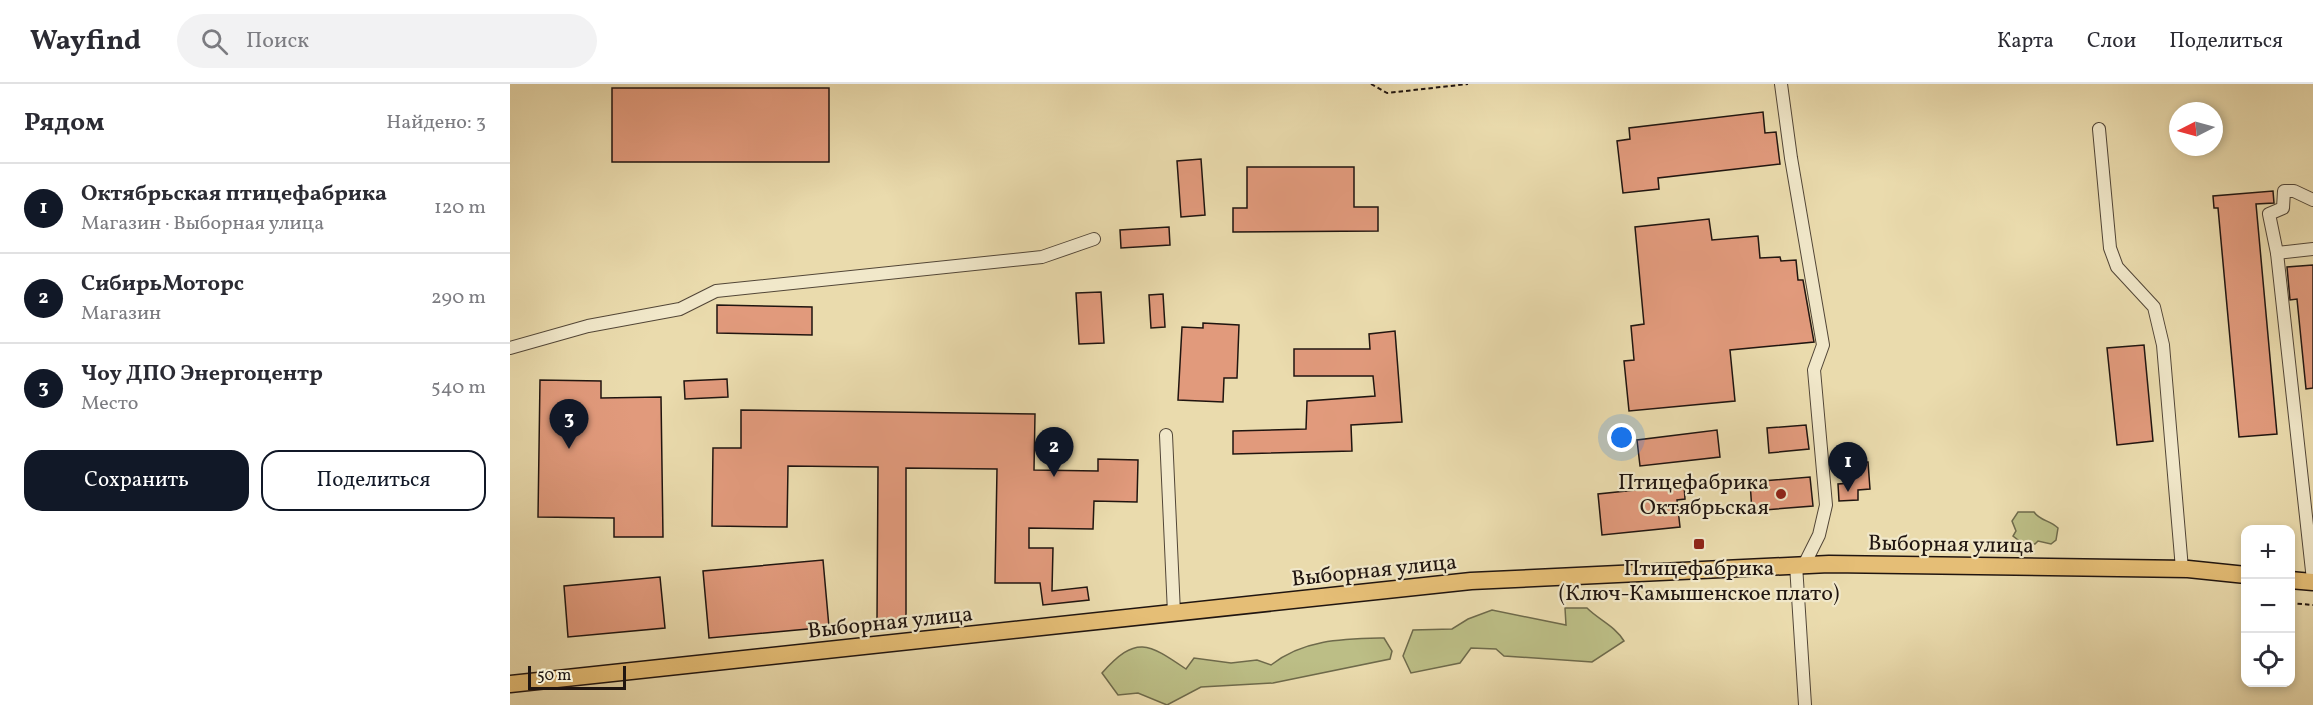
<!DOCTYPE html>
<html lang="ru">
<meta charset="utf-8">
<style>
body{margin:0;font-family:Vollkorn,serif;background:#f2f2f3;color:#2b2b33}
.controls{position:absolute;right:18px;bottom:18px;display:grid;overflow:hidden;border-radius:12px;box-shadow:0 3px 9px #0003}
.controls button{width:54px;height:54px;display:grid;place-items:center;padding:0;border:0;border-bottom:2px solid #e1e1e2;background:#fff;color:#2b2b33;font:30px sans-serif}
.compass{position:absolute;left:1659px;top:18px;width:54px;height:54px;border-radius:50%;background:#fff;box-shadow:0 3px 9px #0003;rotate:264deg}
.scale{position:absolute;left:18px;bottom:15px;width:98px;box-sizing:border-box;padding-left:6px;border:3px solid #201510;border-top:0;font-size:16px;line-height:21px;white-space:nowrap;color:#201510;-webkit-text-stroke:4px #f1e8ca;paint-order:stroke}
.you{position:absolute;left:1112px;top:354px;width:21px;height:21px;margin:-15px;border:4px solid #fff;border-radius:50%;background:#1a73e8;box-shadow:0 0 0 9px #1a73e833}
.badge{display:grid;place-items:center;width:39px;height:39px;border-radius:50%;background:#111827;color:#fff;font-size:20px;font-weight:700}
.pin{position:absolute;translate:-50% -50px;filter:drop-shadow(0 2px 3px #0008)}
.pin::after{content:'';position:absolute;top:32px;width:21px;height:18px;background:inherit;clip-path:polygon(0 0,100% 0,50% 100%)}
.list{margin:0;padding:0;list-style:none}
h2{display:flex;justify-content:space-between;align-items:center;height:78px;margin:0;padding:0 24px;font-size:26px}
h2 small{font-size:20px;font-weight:400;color:#7c7c81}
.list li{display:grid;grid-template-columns:39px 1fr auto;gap:18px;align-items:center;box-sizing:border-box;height:90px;padding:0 24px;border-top:2px solid #e1e1e2}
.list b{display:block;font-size:22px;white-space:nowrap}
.list p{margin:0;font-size:20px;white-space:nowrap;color:#7c7c81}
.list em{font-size:20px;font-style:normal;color:#7c7c81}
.actions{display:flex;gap:12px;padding:18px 24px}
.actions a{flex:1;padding:14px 0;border:2px solid #111827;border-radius:18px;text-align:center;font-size:21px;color:#111827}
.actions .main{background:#111827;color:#fff}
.icon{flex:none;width:33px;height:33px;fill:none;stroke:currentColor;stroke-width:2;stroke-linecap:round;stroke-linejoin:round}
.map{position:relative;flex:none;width:1803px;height:621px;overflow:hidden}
header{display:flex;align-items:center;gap:36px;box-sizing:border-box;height:84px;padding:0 30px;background:#fff;border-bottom:2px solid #e1e1e2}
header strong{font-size:28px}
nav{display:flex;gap:33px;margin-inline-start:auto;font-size:21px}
.search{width:420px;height:54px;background:#f2f2f3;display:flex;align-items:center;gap:15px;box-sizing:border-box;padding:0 21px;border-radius:33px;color:#7c7c81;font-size:22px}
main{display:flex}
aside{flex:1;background:#fff}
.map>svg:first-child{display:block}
</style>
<header>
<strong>Wayfind</strong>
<div class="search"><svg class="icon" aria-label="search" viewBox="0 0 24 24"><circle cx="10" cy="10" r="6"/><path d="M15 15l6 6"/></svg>Поиск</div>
<nav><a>Карта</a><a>Слои</a><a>Поделиться</a></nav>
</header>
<main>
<aside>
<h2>Рядом<small>Найдено: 3</small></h2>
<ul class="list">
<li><span class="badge">1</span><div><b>Октябрьская птицефабрика</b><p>Магазин · Выборная улица</p></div><em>120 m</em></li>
<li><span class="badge">2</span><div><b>СибирьМоторс</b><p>Магазин</p></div><em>290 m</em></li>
<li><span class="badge">3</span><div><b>Чоу ДПО Энергоцентр</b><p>Место</p></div><em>540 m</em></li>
</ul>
<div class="actions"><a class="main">Сохранить</a><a>Поделиться</a></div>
</aside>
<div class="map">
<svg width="1803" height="621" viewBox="0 0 1803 621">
<rect width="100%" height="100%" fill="#eadbad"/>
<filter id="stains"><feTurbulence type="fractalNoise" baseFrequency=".00333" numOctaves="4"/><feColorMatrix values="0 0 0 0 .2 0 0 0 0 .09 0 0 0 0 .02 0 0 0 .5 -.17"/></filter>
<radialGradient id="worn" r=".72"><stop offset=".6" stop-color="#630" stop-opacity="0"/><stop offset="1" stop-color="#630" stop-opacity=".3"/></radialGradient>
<g fill="#bcbe86" stroke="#6e6a4b" stroke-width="1.5">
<path d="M1508 428H1524C1530 437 1540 436 1548 444L1546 456 1541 460 1528 457 1525 460 1512 459 1503 452 1506 447 1502 437Z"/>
<path d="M1055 524H1077C1089 536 1105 542 1114 557L1082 578 994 572 986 565 961 564 950 579 901 589 893 572 903 546 942 545 958 535 982 526 1056 541Z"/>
<path d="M874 554 882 567 880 575 763 599 691 603 657 621 628 609 608 611 592 589C626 551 638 559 676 585L684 574 721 579 747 576 761 581C794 555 833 555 874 554Z"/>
</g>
<g fill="#e19a7c" stroke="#201510" stroke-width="1.5">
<rect x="102" y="4" width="217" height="74"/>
<path d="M1253 28 1255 49 1266 48 1270 80 1148 94 1149 105 1113 109 1107 57 1120 55 1119 44Z"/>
<path d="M691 75 695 131 671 133 667 77Z"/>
<path d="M737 83H844V123H868V147L723 148V124H737Z"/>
<path d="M1763 107 1764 119 1746 120 1767 350 1729 353 1708 124H1704L1703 112Z"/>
<path d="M1199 135 1202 156 1248 152 1250 174 1270 173 1271 177 1286 176 1288 196H1293L1304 258 1220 266 1225 317 1119 327 1114 277 1124 276 1121 242 1134 240 1125 143Z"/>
<path d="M659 143 660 161 611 164 610 146Z"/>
<path d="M1803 181V304L1796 305 1787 215 1780 216 1777 183Z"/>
<path d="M591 208 594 259 569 260 566 209Z"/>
<path d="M653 210 655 243 641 244 639 211Z"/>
<path d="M207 221 302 223V251L207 249Z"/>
<path d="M693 239 729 241 727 294H714L713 318 668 316 672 243 693 244Z"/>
<path d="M885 247 892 338 841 341 842 367 723 370V347L796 345 797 317 865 312 863 292H784V265H860L859 250Z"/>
<path d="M1634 261 1643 357 1607 361 1597 264Z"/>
<path d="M217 295 218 313 175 315 174 297Z"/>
<path d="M30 296 91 297V314L151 313 153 453H104V434L28 433Z"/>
<path d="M231 326 525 330 524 386 588 387V375L628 376 627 418 584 417 583 445 519 444V464H543L542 507 577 503 579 516 533 521 530 499H485L487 385 396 384V538H367L368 383 278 382 277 443 202 442 203 364H231Z"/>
<path d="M1296 341 1299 365 1259 369 1257 344Z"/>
<path d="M1207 346 1210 373 1130 382 1127 356Z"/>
<path d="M1358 378 1360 405 1348 406V416L1329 417 1328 400 1342 399 1341 388H1346V379Z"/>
<path d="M1300 393 1303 422 1242 427 1240 398Z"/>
<path d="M1174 401 1175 415 1167 416 1170 443 1092 451 1088 410Z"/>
<path d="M313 476 319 543 199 554 193 487Z"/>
<path d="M150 493 155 544 58 553 54 502Z"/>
</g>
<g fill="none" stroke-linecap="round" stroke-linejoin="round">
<defs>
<g id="minor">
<path d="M1271 0 1281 74 1313 261 1304 286 1316 421 1309 451 1294 481"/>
<path d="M1589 45 1600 164 1607 183 1644 223 1653 261 1672 485"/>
<path d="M1803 116 1784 107H1774L1773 124 1759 130 1767 169 1803 496"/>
<path d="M1767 169 1803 165"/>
<path d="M0 264 78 242 170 225 206 207 532 173 584 155"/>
<path d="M656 351 664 529"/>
<path d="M1286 481 1295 621"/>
</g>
<g id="major">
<path d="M1780 496 1803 498"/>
<path d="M0 600 961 497 1319 480 1678 485 1736 491"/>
</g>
</defs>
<use href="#minor" stroke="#524637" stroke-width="14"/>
<use href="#major" stroke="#201510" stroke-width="19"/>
<g stroke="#201510" stroke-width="2" stroke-dasharray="4.5 3" stroke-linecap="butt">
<path d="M861 0 877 9 958 0"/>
<path d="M1780 519 1803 521"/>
</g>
<use href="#minor" stroke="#f1e8ca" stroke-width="12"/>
<use href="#major" stroke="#e5be76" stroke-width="16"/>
</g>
<g fill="#8f2418" stroke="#f1e8ca" stroke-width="2">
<circle cx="1271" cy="410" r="6"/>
<rect x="1183" y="454" width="12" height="12" rx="3"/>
</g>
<g text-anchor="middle" stroke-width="4.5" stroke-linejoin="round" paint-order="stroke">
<g font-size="22" fill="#201510" stroke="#f1e8ca" text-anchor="end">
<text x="1259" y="405">Птицефабрика<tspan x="1259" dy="25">Октябрьская</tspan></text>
<text x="1189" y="491" text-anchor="middle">Птицефабрика<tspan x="1189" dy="25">(Ключ-Камышенское плато)</tspan></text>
</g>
<g font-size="22" fill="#201510" stroke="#f1e8ca">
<text transform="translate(1441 459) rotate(1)" y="8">Выборная улица</text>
<text transform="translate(864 485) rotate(-6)" y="8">Выборная улица</text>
<text transform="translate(380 537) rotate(-6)" y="8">Выборная улица</text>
</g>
</g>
<rect width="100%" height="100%" filter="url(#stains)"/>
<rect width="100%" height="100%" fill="url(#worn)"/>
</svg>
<div class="controls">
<button>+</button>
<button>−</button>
<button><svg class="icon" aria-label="locate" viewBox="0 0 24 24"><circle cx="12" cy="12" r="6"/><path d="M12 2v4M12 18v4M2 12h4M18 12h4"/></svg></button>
</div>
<svg class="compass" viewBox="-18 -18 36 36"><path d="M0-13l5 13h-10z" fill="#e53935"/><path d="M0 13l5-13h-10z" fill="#7c7c81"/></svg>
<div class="scale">50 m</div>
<div class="you"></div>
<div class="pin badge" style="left:1338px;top:408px">1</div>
<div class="pin badge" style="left:544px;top:393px">2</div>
<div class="pin badge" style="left:59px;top:365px">3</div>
</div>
</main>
